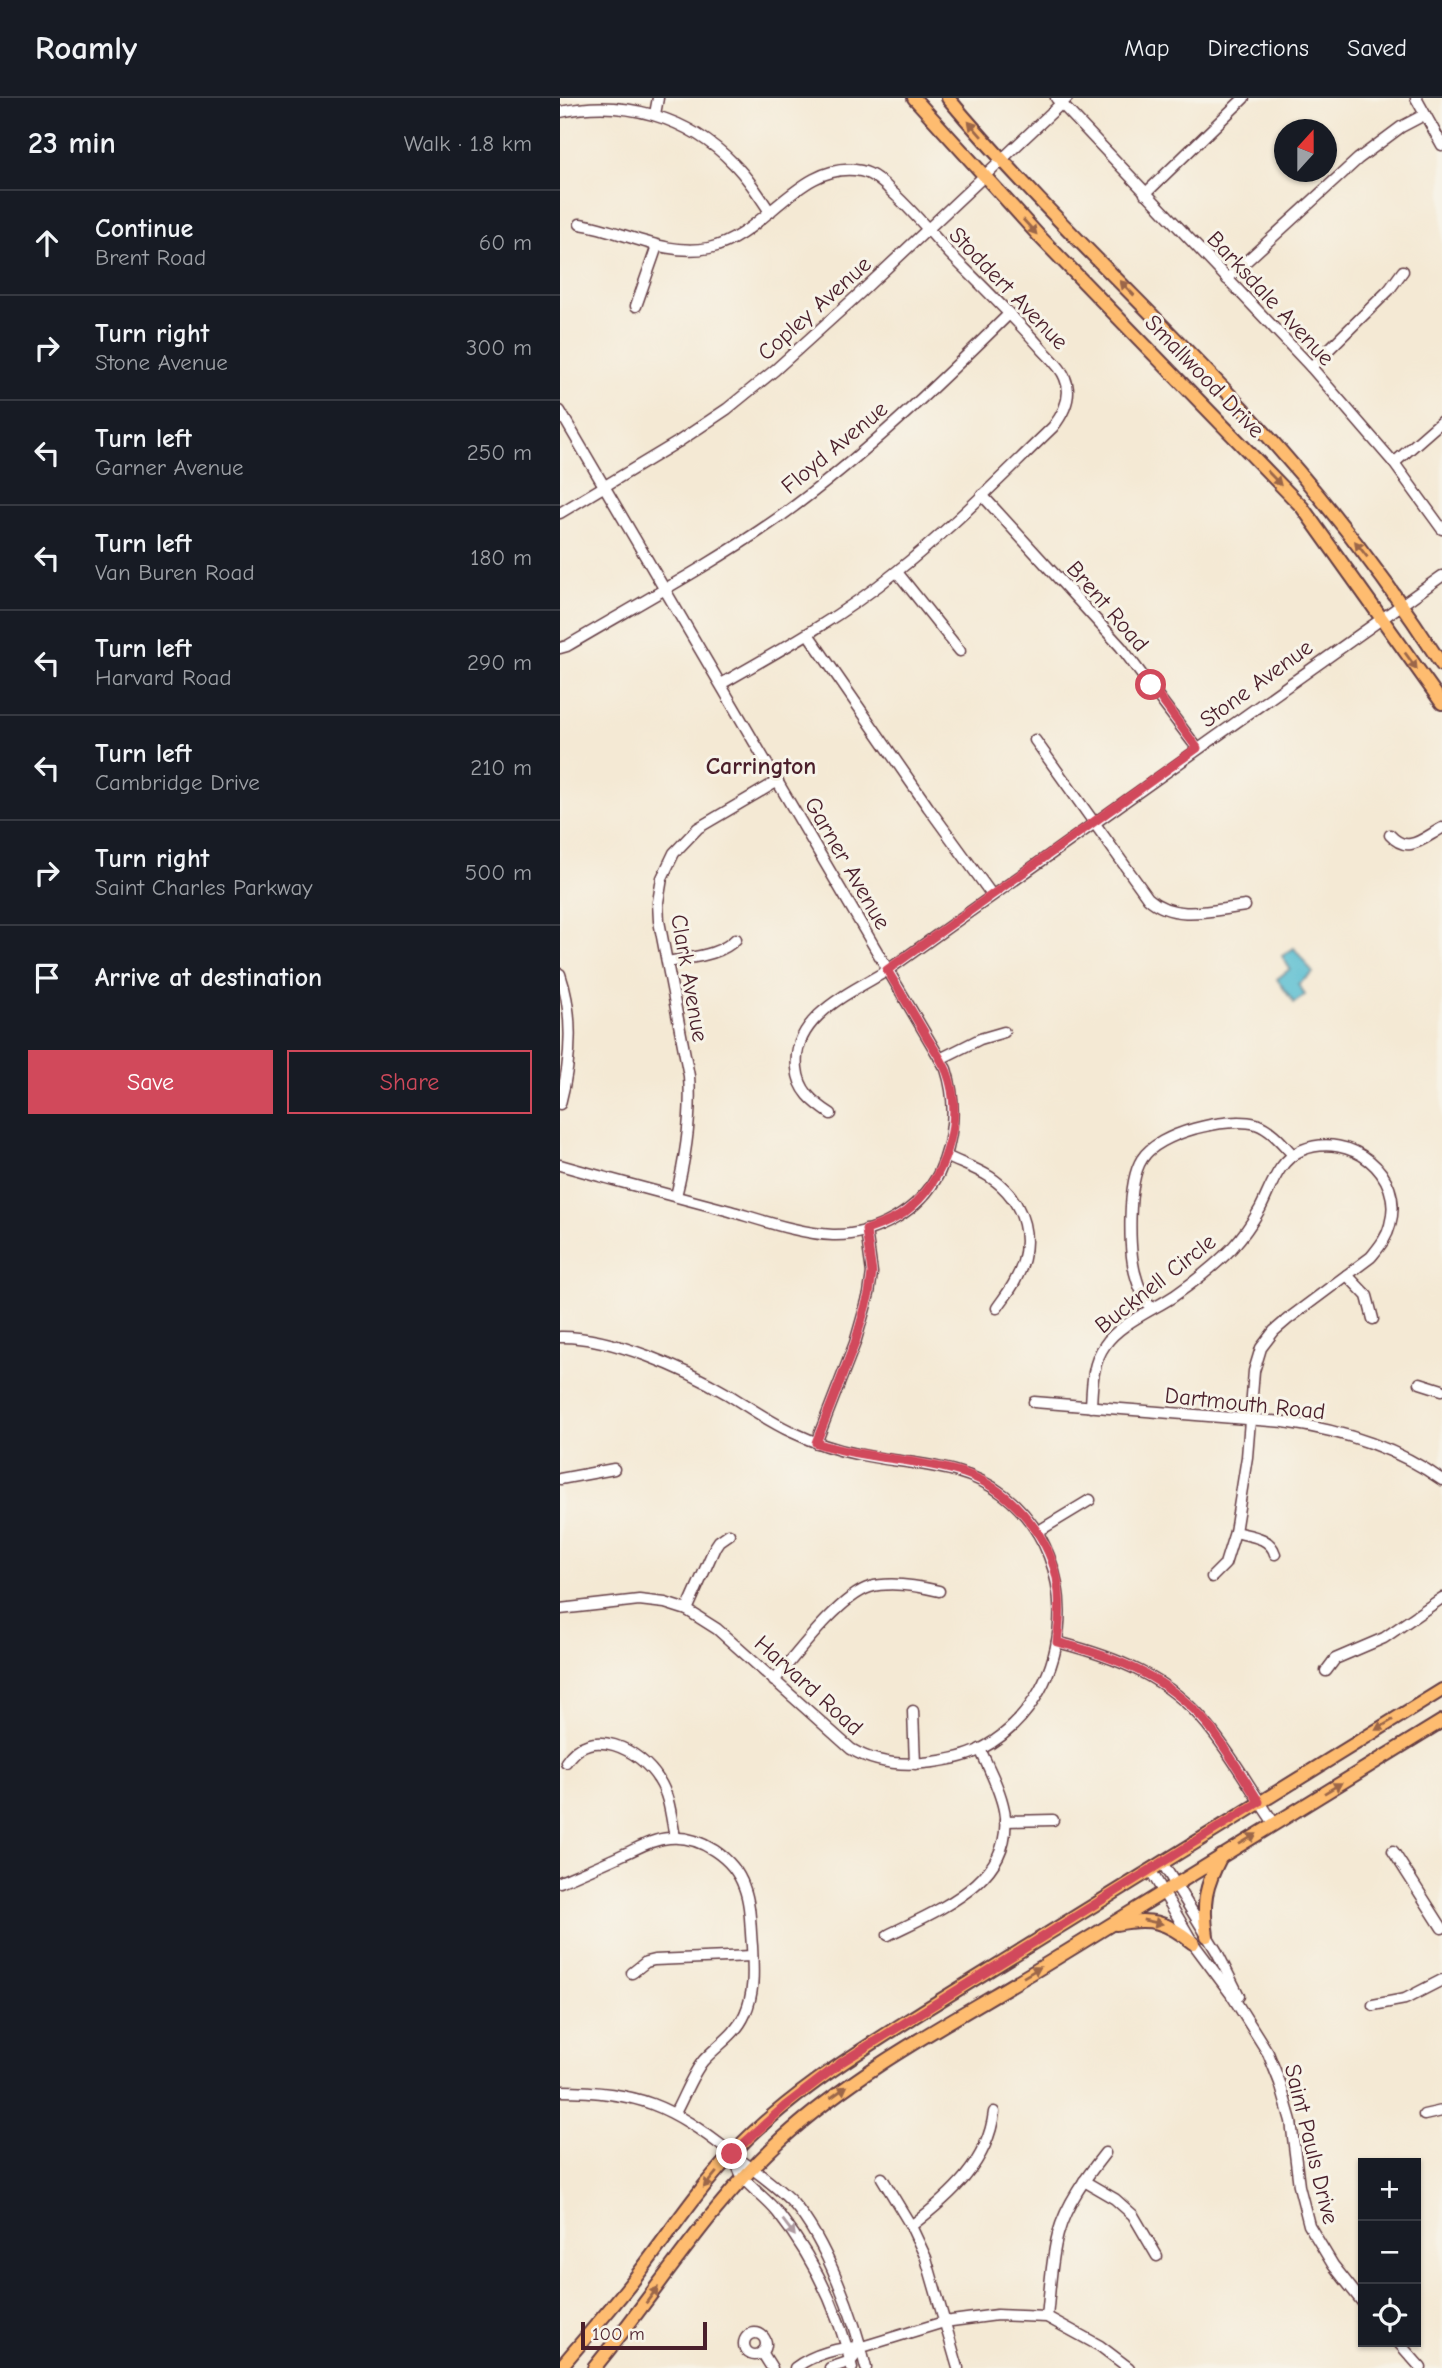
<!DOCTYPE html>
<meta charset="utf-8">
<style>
body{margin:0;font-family:"Comic Neue",sans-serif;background:#242831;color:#f1f3f6}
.controls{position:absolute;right:21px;bottom:21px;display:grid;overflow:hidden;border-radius:0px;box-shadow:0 2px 5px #0004}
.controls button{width:63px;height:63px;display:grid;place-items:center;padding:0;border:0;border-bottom:2px solid #363941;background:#171b24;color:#f1f3f6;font:35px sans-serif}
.compass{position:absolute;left:714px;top:21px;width:63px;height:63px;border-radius:50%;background:#171b24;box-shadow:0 2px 5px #0004;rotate:21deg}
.scale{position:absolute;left:21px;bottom:18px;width:126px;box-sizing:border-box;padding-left:7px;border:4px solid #4a1f2b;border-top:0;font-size:19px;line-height:24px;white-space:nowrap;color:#4a1f2b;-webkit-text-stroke:5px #f7f3e8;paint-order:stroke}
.stop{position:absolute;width:21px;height:21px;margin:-16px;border:5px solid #d1495b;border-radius:50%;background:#fff}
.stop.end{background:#d1495b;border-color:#fff;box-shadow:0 2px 7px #0008}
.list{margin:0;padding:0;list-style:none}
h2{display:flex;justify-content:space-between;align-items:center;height:91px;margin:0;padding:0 28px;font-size:30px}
h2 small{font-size:23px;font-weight:400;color:#9ea1a6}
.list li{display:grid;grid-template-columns:46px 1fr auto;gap:21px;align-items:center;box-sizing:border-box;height:105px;padding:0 28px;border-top:2px solid #363941}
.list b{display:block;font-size:26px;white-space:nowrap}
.list p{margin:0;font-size:23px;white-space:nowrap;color:#9ea1a6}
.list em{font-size:23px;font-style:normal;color:#9ea1a6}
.actions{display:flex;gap:14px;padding:21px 28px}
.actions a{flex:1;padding:16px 0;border:2px solid #d1495b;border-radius:0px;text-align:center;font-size:24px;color:#d1495b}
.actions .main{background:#d1495b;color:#fff}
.icon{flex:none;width:38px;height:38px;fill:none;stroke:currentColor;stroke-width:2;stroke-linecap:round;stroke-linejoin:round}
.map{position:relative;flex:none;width:882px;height:2270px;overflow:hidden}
header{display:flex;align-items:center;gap:42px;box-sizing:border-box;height:98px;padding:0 35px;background:#171b24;border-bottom:2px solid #363941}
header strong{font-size:33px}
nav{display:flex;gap:38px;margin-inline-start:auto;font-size:24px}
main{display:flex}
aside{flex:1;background:#171b24}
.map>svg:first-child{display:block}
</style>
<header>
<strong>Roamly</strong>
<nav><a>Map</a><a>Directions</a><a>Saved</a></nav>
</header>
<main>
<aside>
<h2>23 min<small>Walk · 1.8 km</small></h2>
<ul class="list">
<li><svg class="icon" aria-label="ahead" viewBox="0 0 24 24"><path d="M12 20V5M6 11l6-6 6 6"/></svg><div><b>Continue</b><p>Brent Road</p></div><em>60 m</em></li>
<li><svg class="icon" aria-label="right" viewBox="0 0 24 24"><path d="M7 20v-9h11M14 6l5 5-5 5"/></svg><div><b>Turn right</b><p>Stone Avenue</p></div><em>300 m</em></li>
<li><svg class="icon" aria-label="left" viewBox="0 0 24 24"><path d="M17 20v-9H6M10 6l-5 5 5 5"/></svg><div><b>Turn left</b><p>Garner Avenue</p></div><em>250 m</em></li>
<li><svg class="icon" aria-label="left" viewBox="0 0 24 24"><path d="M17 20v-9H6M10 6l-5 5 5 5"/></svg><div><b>Turn left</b><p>Van Buren Road</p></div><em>180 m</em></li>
<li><svg class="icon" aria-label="left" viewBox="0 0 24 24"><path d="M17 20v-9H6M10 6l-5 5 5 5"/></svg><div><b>Turn left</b><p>Harvard Road</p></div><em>290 m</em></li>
<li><svg class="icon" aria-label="left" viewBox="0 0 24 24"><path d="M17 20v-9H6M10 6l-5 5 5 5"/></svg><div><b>Turn left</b><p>Cambridge Drive</p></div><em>210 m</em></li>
<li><svg class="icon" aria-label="right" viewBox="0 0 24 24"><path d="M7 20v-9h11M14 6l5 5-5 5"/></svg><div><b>Turn right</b><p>Saint Charles Parkway</p></div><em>500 m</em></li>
<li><svg class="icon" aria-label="arrive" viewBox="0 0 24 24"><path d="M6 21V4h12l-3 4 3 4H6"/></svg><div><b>Arrive at destination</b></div></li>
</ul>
<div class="actions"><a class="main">Save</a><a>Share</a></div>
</aside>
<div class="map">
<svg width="882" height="2270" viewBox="0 0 882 2270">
<rect width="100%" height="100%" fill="#f7f3e8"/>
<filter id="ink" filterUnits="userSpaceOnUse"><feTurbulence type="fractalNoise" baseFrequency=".0143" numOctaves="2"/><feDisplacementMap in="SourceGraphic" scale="14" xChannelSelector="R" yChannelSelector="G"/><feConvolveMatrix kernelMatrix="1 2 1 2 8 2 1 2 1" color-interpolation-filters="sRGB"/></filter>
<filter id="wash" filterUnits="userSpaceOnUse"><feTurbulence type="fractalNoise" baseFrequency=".00686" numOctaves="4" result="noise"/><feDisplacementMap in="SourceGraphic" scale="28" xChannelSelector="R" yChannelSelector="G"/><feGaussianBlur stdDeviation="1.57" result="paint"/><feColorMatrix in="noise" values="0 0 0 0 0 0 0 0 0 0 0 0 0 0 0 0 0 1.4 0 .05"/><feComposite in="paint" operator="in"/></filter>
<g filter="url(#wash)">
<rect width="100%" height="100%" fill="#f4e9d4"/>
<path fill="#53bcd0" stroke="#4e6e7e" stroke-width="2" d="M734 850 753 875 738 886 745 897 734 905 717 881 730 871 722 858Z"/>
</g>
<g filter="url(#ink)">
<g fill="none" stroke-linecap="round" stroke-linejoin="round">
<defs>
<g id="minor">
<path d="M496 0 751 269 834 365 882 431"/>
<path d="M856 0 882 47"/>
<path d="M0 14C63 0 129 19 174 66 188 80 199 97 210 114"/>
<path d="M95 16 98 0"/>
<path d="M585 96 684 0"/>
<path d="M20 126C63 132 104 159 149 150 204 139 240 61 301 73 312 75 325 86 332 94 353 113 371 135 390 156 421 187 453 218 482 251 490 260 501 269 505 280 513 298 504 315 493 329 442 378 392 430 336 474 282 518 221 552 161 586"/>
<path d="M667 181 798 61 841 29 864 17"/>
<path d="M76 208 97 148"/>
<path d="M751 269 829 192 843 173"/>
<path d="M0 313 386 971C397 1005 394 1043 379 1075 360 1113 315 1138 273 1137 241 1136 201 1122 170 1113 113 1098 56 1083 0 1067"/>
<path d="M834 365 882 323"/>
<path d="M422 397 561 549 637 650"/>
<path d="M0 415 118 344 167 311 215 272 299 196 507 0"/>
<path d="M337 474 400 553"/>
<path d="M248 536 368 709 432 797"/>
<path d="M0 550 7 548C78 506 153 466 221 418 304 358 377 287 449 216"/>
<path d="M475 642 588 800C614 824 653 812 685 808"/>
<path d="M830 737C848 757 863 740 882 730"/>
<path d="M108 864C130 859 160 858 176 841"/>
<path d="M0 876C14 917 11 964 0 1006"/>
<path d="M380 961 420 941 444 934"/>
<path d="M271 1016C253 1004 239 993 237 970 231 919 292 894 328 872L882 478"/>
<path d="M386 1058C400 1065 416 1070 430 1079 466 1103 476 1145 455 1183 450 1193 443 1201 437 1210"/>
<path d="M116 1098C126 1058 132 1020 129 978L99 823 98 804 102 780 114 755 138 730 218 683"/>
<path d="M787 1177 807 1198 813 1221"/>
<path d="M591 1211C586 1202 580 1193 577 1182 568 1156 567 1084 582 1061 598 1035 667 1018 696 1026 711 1031 722 1045 733 1057"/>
<path d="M0 1239C51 1238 125 1271 169 1297 190 1310 210 1324 232 1334 253 1344 275 1352 297 1356 347 1367 402 1364 444 1397 528 1463 514 1603 419 1652 405 1659 388 1662 373 1664 344 1668 316 1666 291 1651L157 1531 127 1512 105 1505 79 1502 0 1511"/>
<path d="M860 1285 882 1292"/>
<path d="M474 1304 724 1324C780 1332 836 1349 882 1382"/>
<path d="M531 1309C532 1288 532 1265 545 1247 559 1226 593 1212 614 1198 634 1184 655 1168 672 1150 682 1139 692 1125 700 1111 711 1090 718 1062 742 1052 790 1033 845 1075 830 1127 827 1140 819 1149 811 1159L728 1221 714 1233 701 1250 694 1273 687 1359 675 1434 665 1466 652 1479"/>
<path d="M256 1345 295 1245 309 1196 312 1175 306 1132"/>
<path d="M0 1381 54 1371"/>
<path d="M477 1434 530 1402"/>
<path d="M675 1434C691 1438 710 1439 715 1456"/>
<path d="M127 1512 155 1449 159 1443 169 1436"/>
<path d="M497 1544C556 1559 609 1579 648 1628 673 1658 692 1694 714 1725"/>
<path d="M766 1573 775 1561 824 1540 882 1500"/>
<path d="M214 1583C235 1558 280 1498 310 1489 331 1483 358 1488 379 1493"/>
<path d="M353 1613 355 1666"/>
<path d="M6 1664C30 1626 80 1651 99 1682 110 1699 111 1720 115 1739"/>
<path d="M445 1723 493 1722"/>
<path d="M833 1753 882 1830"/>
<path d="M603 1766 657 1854 679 1898"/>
<path d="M591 1773 633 1845 671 1896 708 1955 720 1985 731 2023 739 2088 749 2127 773 2167 803 2205"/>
<path d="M0 1784C21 1775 43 1766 64 1756 78 1750 93 1741 109 1740 140 1737 174 1760 184 1789 191 1807 190 1828 192 1848 193 1871 195 1894 185 1916 176 1937 157 1947 143 1963 131 1978 124 1999 115 2015"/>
<path d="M328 1837C378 1812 457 1782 444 1712 440 1691 429 1671 420 1651"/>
<path d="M72 1875 86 1864 94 1862 192 1858"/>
<path d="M813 1907 845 1901 882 1882"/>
<path d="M0 1993C78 1993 110 2007 171 2055 192 2071 215 2086 233 2105 266 2142 295 2222 306 2270"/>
<path d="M864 2017 882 2013"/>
<path d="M173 2056C176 2064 179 2074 184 2081 194 2093 208 2102 218 2115 254 2161 279 2213 292 2270"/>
<path d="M322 2080 351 2128 366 2160 398 2270"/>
<path d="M524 2083 555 2101 573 2117 597 2158"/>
<path d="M351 2128C390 2098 428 2065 434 2014"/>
<path d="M487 2219C490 2192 491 2162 498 2136 506 2106 527 2078 545 2055"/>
<circle cx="195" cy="2246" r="11"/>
<path d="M838 2244 861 2270"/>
<path d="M202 2254 212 2270"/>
<path d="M235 2270C253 2256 280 2249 302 2249L384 2224 437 2217 487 2219 540 2248 569 2270"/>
<path d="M270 2270 291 2263 295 2258"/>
</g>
<g id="major">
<path d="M354 0 479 138 742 409 882 605"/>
<path d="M388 0C480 110 586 207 684 312 757 391 824 477 882 567"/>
<path d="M556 1826C590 1819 606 1823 633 1845"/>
<path d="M647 1838C642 1804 645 1789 661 1758"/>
<path d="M0 2270C24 2241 49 2213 72 2184 105 2142 134 2096 171 2057 226 1998 295 1956 363 1913L882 1592"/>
<path d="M34 2270C97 2194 149 2107 223 2040 300 1970 396 1921 485 1867 617 1786 750 1704 882 1623"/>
</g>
</defs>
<use href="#minor" stroke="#643d44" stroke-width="13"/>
<use href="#major" stroke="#643d44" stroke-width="16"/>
<use href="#minor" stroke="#fff" stroke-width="10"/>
<use href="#major" stroke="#febc70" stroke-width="12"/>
</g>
<defs><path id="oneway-solid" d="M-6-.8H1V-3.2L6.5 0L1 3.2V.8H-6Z" transform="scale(1.75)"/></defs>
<g fill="#9b664a">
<use href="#oneway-solid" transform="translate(415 31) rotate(-131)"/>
<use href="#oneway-solid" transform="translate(470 129) rotate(48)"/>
<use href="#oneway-solid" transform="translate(567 190) rotate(-134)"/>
<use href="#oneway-solid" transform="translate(714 380) rotate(46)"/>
<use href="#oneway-solid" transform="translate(801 451) rotate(-128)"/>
<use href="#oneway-solid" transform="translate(851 563) rotate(54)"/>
<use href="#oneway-solid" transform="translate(824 1627) rotate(149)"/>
<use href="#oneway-solid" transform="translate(773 1690) rotate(-31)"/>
<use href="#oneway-solid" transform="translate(688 1741) rotate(-31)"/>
<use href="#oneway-solid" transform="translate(593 1824) rotate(12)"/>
<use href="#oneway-solid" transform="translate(472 1874) rotate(-31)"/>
<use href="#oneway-solid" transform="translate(279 1994) rotate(-35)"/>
<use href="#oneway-solid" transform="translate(150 2082) rotate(130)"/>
<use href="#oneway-solid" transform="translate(92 2197) rotate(-53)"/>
</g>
<use fill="#ae9aa0" href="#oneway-solid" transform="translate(229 2130) rotate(53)"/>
</g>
<g fill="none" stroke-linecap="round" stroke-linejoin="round" filter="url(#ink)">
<path stroke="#d1495b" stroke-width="9" d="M172 2056 225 2008 282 1964 699 1704C683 1679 667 1651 649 1628 609 1579 556 1559 497 1544 500 1523 501 1501 497 1480 487 1434 448 1390 404 1375 357 1360 305 1361 256 1345L295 1245 309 1196 312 1175 306 1132C319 1127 334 1123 345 1114 385 1084 405 1022 387 974 382 962 375 952 368 941 355 918 341 895 327 872L637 650 591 587"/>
</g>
<g text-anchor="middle" stroke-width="6" stroke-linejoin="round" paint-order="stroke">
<g font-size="23" fill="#4a1f2b" stroke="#f7f3e8">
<text transform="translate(449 190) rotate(46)" y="8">Stoddert Avenue</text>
<text transform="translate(711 200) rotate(47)" y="8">Barksdale Avenue</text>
<text transform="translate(254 210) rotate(-42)" y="8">Copley Avenue</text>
<text transform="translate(645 278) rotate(46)" y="8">Smallwood Drive</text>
<text transform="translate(274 349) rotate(-40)" y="8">Floyd Avenue</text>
<text transform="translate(548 508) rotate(49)" y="8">Brent Road</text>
<text transform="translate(696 585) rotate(-36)" y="8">Stone Avenue</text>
<text transform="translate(288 765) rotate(60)" y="8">Garner Avenue</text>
<text transform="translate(130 880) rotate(80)" y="8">Clark Avenue</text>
<text transform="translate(595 1185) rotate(-38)" y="8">Bucknell Circle</text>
<text transform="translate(685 1305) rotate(6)" y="8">Dartmouth Road</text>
<text transform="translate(249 1587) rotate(42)" y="8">Harvard Road</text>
<text transform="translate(752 2046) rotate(76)" y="8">Saint Pauls Drive</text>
</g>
<g font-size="24" font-weight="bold" fill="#4a1f2b" stroke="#f7f3e8">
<text x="201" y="676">Carrington</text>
</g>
</g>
</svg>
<div class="controls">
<button>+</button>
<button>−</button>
<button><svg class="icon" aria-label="locate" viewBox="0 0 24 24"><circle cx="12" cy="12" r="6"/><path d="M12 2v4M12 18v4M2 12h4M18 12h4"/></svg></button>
</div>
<svg class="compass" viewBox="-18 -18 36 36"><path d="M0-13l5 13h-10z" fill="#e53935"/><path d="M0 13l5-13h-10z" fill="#9ea1a6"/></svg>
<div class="scale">100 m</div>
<div class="stop" style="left:591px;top:587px"></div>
<div class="stop end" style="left:172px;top:2056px"></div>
</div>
</main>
